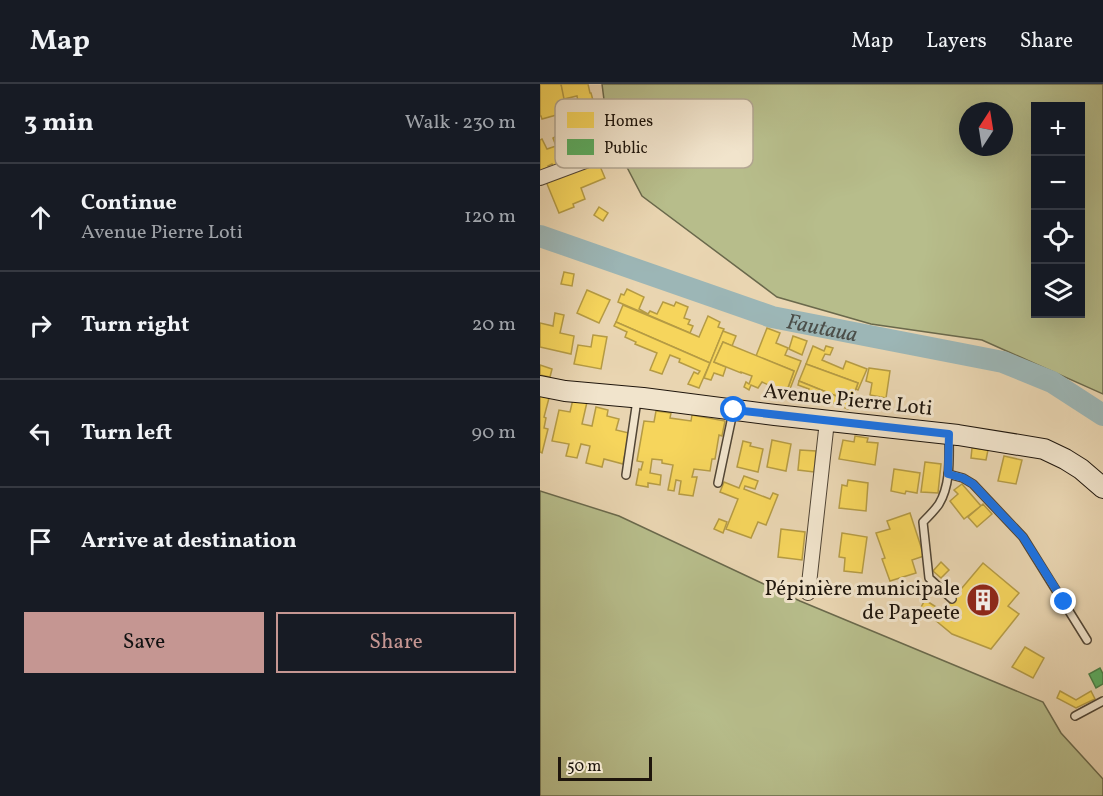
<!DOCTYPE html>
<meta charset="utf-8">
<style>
body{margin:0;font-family:Vollkorn,serif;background:#242831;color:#f1f3f6}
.controls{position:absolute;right:18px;top:18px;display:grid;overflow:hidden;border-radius:0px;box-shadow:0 6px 24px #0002}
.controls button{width:54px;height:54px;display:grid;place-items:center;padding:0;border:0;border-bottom:2px solid #363941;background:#171b24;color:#f1f3f6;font:30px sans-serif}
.compass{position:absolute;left:419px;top:18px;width:54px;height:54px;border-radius:50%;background:#171b24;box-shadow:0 6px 24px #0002;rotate:12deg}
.scale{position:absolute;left:18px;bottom:15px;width:94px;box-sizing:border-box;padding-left:6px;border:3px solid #1e150c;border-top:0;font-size:16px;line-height:21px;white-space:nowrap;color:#1e150c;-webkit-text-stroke:4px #f1e4cc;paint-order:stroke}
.stop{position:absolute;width:18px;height:18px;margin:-14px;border:4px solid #1a73e8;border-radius:50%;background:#fff}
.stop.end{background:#1a73e8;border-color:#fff;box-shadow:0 2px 6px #0008}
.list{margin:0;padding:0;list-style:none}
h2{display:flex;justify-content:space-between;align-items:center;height:78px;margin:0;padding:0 24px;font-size:26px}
h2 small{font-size:20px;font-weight:400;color:#9ea1a6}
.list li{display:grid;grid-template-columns:39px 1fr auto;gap:18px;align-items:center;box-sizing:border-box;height:108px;padding:0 24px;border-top:2px solid #363941}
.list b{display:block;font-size:22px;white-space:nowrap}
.list p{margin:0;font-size:20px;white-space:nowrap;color:#9ea1a6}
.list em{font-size:20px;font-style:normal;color:#9ea1a6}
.actions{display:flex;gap:12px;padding:18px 24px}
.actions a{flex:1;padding:14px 0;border:2px solid #c59692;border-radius:0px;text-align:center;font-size:21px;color:#c59692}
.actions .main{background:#c59692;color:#111}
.icon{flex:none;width:33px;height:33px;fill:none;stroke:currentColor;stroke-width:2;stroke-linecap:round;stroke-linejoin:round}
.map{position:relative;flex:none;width:563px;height:712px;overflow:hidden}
header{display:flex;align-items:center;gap:36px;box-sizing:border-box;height:84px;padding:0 30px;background:#171b24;border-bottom:2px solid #363941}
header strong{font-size:28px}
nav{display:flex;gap:33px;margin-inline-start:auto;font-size:21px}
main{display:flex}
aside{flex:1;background:#171b24}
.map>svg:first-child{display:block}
</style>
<header>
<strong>Map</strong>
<nav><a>Map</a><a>Layers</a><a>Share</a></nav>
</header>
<main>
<aside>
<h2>3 min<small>Walk · 230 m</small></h2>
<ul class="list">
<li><svg class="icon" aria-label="ahead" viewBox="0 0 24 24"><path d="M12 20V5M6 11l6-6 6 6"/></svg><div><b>Continue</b><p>Avenue Pierre Loti</p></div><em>120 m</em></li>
<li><svg class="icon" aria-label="right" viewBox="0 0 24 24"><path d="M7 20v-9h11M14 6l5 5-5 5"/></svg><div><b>Turn right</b></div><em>20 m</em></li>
<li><svg class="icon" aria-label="left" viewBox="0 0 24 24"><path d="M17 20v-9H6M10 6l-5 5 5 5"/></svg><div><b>Turn left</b></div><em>90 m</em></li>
<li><svg class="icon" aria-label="arrive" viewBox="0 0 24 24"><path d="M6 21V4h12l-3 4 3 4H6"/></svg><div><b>Arrive at destination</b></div></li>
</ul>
<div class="actions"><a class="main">Save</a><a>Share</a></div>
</aside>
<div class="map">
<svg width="563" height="712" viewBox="0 0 563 712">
<rect width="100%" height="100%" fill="#e9d5b1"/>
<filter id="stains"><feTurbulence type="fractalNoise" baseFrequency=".00333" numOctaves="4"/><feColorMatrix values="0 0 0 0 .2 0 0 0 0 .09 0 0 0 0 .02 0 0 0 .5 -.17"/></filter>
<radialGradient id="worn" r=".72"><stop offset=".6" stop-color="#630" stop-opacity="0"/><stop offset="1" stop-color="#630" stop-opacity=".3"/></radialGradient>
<g fill="#b7bd8b" stroke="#6a694c" stroke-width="1.5" fill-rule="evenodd">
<path d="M62 0H563V310L442 256 331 240 237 213 102 112 68 47ZM496 22H540V230H496ZM428 27H464V63H428Z"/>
<path d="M0 407 79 432 260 517 503 618 521 649 563 695V712H0Z"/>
</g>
<g fill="#f6d55c" stroke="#b59b44" stroke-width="1.5">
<path d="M0 0H21L28 25 19 27 20 30 2 35 1 32H0Z"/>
<path d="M21 0H48L50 9H51L54 20 39 23 37 12 24 15Z"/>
<path d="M31 40 35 46 46 41 55 63 44 70 46 74 15 86 12 80 8 82 9 83 2 86 0 92V56L2 55 7 65 16 62 13 54 22 49 21 44Z"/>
<path d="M57 75 65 94 41 104 45 115 33 120 34 123 19 129 5 95Z"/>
<path d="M59 123 68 129 63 137 54 131Z"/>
<path d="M24 188 34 190 32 202 21 200Z"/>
<path d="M87 205 104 213 99 225 108 230 110 227 117 230 123 218 134 222 136 218 148 223 144 234 150 236 148 240 153 242 150 249 78 218 81 210 84 211Z"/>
<path d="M47 206 70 216 59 239 37 229Z"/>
<path d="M83 221 159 253 168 232 180 238 178 243 184 245 170 279 76 238Z"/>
<path d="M15 229 24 231 20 249 34 252 31 270 0 263V239L13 242Z"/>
<path d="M76 238 170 279 159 304 148 300 154 288 158 290 160 287 139 278 140 275 130 271 122 290 110 286 117 269 95 260 96 258 85 253 87 248 74 242Z"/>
<path d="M227 244 240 249 236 259 248 264 245 271 261 277 250 305 248 304 254 287 216 272Z"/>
<path d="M183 247 196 252 192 262 183 258 174 278 186 283 183 292 174 289 171 296 164 294Z"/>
<path d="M53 251 67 253 61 285 34 280 38 261 51 263Z"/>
<path d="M253 252 267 257 262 271 249 265Z"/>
<path d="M183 258 254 287 246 309 222 298 218 304 211 301 209 306 204 303 206 298 209 300 212 292 201 288V289L174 278Z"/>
<path d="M273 262 284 267 286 262 293 264 290 271 285 270 282 276 303 285 306 277 327 285 318 306 316 305 318 299 266 280Z"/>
<path d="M266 280 318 299 311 318 259 297Z"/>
<path d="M0 281 12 285 10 293 0 291Z"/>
<path d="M329 284 350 287 346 314 330 311 332 299 326 297Z"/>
<path d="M259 297 311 318 308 325 290 318 292 313 283 309 281 315 267 310 269 305 258 301Z"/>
<path d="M0 311 9 314 4 333 6 334 4 344 8 345 2 369 0 368Z"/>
<path d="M33 315 47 318 42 340 52 342 56 323 68 326 67 332 79 335 76 346 89 349 87 370H85L83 380 64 375 62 383 46 379 50 362 41 360 37 374 26 372 29 360 12 357 19 326 30 328Z"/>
<path d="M116 327 131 329 130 334 151 337 152 331 185 337 182 352 179 351 175 375H172L170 387 154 385 152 393H157L153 412 139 410 141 397 136 396 134 407 128 406 133 381 122 379V376L112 375 110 389 121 391 120 401 108 399V403L96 401 99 385 101 386 103 378 97 377 104 337 114 338Z"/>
<path d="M315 352 328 354 327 358 338 359 335 381 299 375 303 356 314 358Z"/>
<path d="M232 356 251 360 246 387 227 383Z"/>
<path d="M203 357 211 359 210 362 223 365 218 388 197 383Z"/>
<path d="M432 364 448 366 446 376 431 374Z"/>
<path d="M260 366 276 367 274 388 258 386Z"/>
<path d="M464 372 482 376 476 400 458 397Z"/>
<path d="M385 378 401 380 398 409 381 408Z"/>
<path d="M354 385 380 389 377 409 366 407 365 410 351 407Z"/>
<path d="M204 392 218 397 215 405 205 402 204 405 230 415 233 409 238 411 226 441 218 438 211 454 186 445 198 415 180 408 184 398 199 404Z"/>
<path d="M308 396 328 399 326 427 299 424 302 401 307 402Z"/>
<path d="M422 400 441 422 424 435 410 417 418 410 414 406Z"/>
<path d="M443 420 452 430 437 443 428 433Z"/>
<path d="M370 429 384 472 372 476 376 489 350 497 342 475 345 474 336 449 350 445 347 437Z"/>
<path d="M179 435 187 438 183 449 174 445Z"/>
<path d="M241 445 265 448 262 476 238 473Z"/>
<path d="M302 449 327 453 322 489 304 487 305 474 299 473Z"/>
<path d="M401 478 409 486 401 494 393 487Z"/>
<path d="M443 479 479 509 468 522 479 530 451 565 412 550 395 536Z"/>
<path d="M385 516 401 526 395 535 380 525Z"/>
<path d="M485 563 504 574 493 594 472 583Z"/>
<path d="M520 607 536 616 551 607 555 615 536 624 517 614Z"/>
</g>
<path fill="#5aae61" stroke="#488048" stroke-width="1.5" d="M560 584 563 590V600L556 604 549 590Z"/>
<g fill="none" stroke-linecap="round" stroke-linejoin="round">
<path stroke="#9cb6b6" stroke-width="22" id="s1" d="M0 152 232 233 463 278 512 298 563 331"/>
<defs>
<g id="lane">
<path d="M409 352C409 374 411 400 399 420 395 426 389 432 383 438L389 494 412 515"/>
<path d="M408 390 423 394 433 400 483 453 547 556"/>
<path d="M86 391 97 316"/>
<path d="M178 399 193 328"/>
<path d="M535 632 563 617"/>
</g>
<g id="street">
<path d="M0 94 59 72"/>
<path d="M268 509 287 337"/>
</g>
<path id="secondary" d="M0 302 25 307 103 314 235 331 418 351 504 365 525 375 541 385 563 404"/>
</defs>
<use href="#lane" stroke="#514535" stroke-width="10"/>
<use href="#street" stroke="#514535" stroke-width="16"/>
<use href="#secondary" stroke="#1e150c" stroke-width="22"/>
<use href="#lane" stroke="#f1e4cc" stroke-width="7"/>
<use href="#street" stroke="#f1e4cc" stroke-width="14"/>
<use href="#secondary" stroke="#f1e4cc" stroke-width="20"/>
</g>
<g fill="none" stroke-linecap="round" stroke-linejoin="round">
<path stroke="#1a73e8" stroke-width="8" d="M194 326 409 350 408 390 423 394 433 400 483 453 524 518"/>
</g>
<defs>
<symbol id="building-disc" viewBox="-11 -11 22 22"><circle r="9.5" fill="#8f2418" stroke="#f1e4cc"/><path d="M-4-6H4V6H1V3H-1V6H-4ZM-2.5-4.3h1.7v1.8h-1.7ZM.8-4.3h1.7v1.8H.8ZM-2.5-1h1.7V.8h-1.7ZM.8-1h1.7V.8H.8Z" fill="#fff"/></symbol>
</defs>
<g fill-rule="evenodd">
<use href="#building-disc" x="424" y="497" width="38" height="38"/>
</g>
<g text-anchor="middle" stroke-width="6" stroke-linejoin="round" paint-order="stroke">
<g font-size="21" fill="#1e150c" stroke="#f1e4cc">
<text transform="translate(308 315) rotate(6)" y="7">Avenue Pierre Loti</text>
</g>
<g font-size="21" fill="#1e150c" stroke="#f1e4cc" text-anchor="end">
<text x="420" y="511">Pépinière municipale<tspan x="420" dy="24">de Papeete</tspan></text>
</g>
<g font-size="22" font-style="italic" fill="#4a4d48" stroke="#f1e4cc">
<text dy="8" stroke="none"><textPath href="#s1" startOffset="297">Fautaua</textPath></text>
</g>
</g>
<rect x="15" y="15" width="198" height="69" rx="9" fill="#f1e4cc" stroke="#b2a692" stroke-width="1.5"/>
<rect x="27" y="28" width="27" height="16" fill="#f6d55c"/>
<rect x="27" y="55" width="27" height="16" fill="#5aae61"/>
<g font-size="16" fill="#1e150c">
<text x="64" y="42">Homes</text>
<text x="64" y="69">Public</text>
</g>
<rect width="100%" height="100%" filter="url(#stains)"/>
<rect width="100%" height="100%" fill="url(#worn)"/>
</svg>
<div class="controls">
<button>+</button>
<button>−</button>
<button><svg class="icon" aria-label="locate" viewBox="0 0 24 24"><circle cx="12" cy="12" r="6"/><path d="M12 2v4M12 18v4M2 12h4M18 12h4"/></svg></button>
<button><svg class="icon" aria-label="layers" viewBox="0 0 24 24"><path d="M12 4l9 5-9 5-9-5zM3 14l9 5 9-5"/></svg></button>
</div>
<svg class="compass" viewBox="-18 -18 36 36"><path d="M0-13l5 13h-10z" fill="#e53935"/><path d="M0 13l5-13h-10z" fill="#9ea1a6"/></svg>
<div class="scale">50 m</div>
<div class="stop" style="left:194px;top:326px"></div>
<div class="stop end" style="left:524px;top:518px"></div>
</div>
</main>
